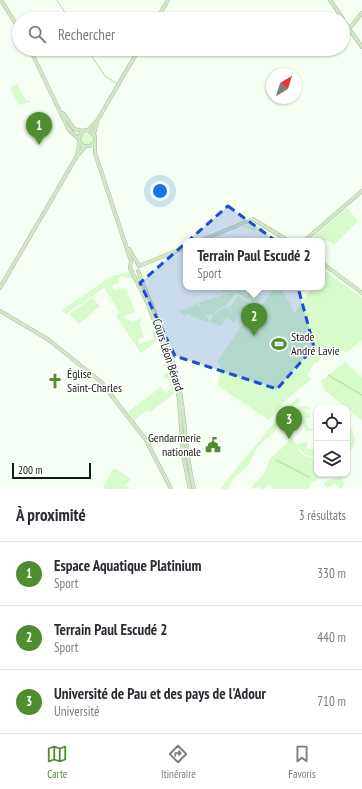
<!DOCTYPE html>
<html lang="fr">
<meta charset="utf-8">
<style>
body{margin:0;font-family:"PT Sans Narrow",sans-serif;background:#f7f7f7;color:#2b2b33}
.controls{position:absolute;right:12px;bottom:12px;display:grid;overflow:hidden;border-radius:8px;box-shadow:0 1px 3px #0004}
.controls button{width:36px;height:36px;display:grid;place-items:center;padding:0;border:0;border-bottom:1px solid #e1e1e2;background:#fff;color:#2b2b33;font:20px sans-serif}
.compass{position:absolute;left:266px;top:68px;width:36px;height:36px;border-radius:50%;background:#fff;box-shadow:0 1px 3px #0004;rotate:38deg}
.scale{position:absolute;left:12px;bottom:10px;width:79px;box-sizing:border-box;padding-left:4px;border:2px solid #151a13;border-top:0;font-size:11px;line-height:14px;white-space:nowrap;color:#151a13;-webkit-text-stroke:3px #fff;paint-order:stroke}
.you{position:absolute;left:160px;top:191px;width:14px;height:14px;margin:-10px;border:3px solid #fff;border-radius:50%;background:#1a73e8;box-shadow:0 0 0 6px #1a73e833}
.badge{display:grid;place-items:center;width:26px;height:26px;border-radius:50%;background:#4e8e30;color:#fff;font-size:13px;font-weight:700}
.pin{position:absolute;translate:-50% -33px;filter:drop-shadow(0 1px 2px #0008)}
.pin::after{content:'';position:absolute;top:21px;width:14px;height:12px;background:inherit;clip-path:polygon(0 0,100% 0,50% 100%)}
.popup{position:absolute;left:183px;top:238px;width:142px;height:52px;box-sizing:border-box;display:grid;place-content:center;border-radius:8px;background:#fff;filter:drop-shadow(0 1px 3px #0005);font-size:13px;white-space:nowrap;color:#7c7c81}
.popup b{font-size:15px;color:#2b2b33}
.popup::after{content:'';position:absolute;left:50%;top:100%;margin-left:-8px;border:8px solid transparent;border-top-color:#fff}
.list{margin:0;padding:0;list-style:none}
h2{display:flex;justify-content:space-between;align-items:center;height:52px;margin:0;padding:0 16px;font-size:17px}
h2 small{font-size:13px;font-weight:400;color:#7c7c81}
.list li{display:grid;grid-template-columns:26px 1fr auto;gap:12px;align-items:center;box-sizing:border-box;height:64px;padding:0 16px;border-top:1px solid #e1e1e2}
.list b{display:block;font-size:15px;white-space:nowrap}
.list p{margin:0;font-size:13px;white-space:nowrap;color:#7c7c81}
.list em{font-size:13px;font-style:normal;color:#7c7c81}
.icon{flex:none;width:22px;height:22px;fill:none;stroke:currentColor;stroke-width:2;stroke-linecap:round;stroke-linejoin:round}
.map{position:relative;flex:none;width:362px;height:489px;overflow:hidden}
.search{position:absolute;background:#fff;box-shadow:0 1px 3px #0004;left:12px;right:12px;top:12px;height:44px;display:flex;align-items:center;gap:10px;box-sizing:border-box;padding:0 14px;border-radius:22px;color:#7c7c81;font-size:15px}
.sheet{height:244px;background:#fff}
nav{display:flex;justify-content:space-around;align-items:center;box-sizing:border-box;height:56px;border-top:1px solid #e1e1e2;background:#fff;font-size:11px;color:#7c7c81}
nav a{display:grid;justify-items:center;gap:2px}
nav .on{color:#4e8e30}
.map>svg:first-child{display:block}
</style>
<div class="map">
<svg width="362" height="489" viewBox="0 0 362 489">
<rect width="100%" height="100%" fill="#f5fff2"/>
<g fill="#d7fbca">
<path d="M17 84 26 101 29 100 30 102 19 105 10 88Z"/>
<circle cx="87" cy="139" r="6"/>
<path d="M347 208 357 220 356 223 334 245C328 238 317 240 309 241Z"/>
<path d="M252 222 263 229 262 231 256 228 255 231 259 235 248 228H241Z"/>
<path d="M324 270 362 298V340L346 353 328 343 325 346 327 348 317 363 315 362 307 375 312 379 287 399 269 420 218 386 221 368 217 362 255 305 262 306 274 287H280L295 313 312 287H322Z"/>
<path d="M131 272 134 280 121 276 118 278 119 282 112 286 114 290 121 288 126 289 135 312 124 316 126 320 128 319 132 322 143 318 140 324 144 337 138 339 139 344 152 340 154 337 151 332 154 330 153 327 159 339 141 353 116 316 120 313 104 288 66 314 62 310 112 276Z"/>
<path d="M220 287H237L260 298 259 302 254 303 237 293 222 292Z"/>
<path d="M230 293 235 294 226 305 209 316 203 312 198 303Z"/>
<path d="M238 296 250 303 248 307 245 306 234 323 227 318 232 310 229 308Z"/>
<path d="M92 298 100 306 79 324 69 314Z"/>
<path d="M197 304 209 320 206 322 186 314 185 317 179 311Z"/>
<path d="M226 307 231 311 225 320 220 317 224 321 221 326 210 322 213 314Z"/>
<path d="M345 362 362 377V420L324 390 321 381Z"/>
<path d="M168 372 174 394 150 412 147 410 134 420 128 412 161 387 166 393 171 389 169 385 170 380 162 377Z"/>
<path d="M298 398 300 402 285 411 275 431 257 447 248 466 232 480 229 489H220L285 409Z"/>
<path d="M306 406 312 409 303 411 311 414 309 418H305L308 428 316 429 314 430 306 431 301 419 297 416 298 408Z"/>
<path d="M347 424 353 431V436H355L354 446 347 454Z"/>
<path d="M290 436C303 446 292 456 317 459L319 479 311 483 308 489H272L273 488 268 484 264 489H261L260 487 253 489 251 487 264 474 270 458 287 444Z"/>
<path d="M307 442V449H316L317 457C307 457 301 453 297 444Z"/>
<path d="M113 469H116L131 479 125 485 130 489H107L103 487Z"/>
<path d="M341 478 344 484 341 489 335 483 329 487 324 486V483L328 480Z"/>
</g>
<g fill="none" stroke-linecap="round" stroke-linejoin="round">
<g stroke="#a7de92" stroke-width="1">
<path d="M57 0 69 19"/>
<path d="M87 49 105 76 116 83"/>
<path d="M328 375 362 395"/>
<path d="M276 460 309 477"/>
</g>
<defs>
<g id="secondary">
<path d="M1 0 19 29"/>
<path d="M330 0 343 19"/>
<path d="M157 19 168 0"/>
<path d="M343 20 362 47"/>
<path d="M349 29 362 13"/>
<path d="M30 49 64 120 69 130 79 139"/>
<path d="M63 113 74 129 83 131"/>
<path d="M88 130 97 121 139 49"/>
<path d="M94 134 97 122"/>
<path d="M94 143 90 146H83L79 141C79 134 82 130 88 130L95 136V153L131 261 130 268 147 302 174 375 179 399 183 455 190 489"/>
<path d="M77 154 80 142"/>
<path d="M200 241 253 219 289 241"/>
<path d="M304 241 362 191"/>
<path d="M129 249 139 266"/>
<path d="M322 263 362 293"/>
<path d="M139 266 186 247"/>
<path d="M138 271C152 308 171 347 179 386 186 420 185 455 194 489"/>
<path d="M0 288 77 156 85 147"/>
<path d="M0 311 49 340 101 382 146 440 171 489"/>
</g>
</defs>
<use href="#secondary" stroke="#acbba7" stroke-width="4"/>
<use href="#secondary" stroke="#d0e8c4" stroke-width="3"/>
</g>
<path fill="#1d4ed8" fill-opacity="0.2" stroke="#1d4ed8" stroke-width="3" stroke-dasharray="8 5" stroke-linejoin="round" d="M228 206 288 250 314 347 277 389 175 356 140 283Z"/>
<defs>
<symbol id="stadium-bare" viewBox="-9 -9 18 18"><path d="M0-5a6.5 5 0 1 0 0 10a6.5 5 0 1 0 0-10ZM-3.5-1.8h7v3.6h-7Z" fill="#4e8e30" stroke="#fff" stroke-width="2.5" paint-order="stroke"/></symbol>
<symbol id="church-bare" viewBox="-9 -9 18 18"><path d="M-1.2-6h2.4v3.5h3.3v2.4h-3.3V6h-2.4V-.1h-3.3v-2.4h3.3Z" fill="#4e8e30" stroke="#fff" stroke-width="2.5" paint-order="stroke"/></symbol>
<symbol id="civic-bare" viewBox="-9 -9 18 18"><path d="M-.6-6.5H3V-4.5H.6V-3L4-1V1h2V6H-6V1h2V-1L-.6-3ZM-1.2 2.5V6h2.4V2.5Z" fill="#4e8e30" stroke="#fff" stroke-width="2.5" paint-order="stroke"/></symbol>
</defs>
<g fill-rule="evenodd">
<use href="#stadium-bare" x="268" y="333" width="22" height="22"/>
<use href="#church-bare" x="44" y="370" width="22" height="22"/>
<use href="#civic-bare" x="202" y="434" width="22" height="22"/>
</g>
<g text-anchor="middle" stroke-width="3" stroke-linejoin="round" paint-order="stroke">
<g font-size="12" fill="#151a13" stroke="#fff" text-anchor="start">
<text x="291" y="341">Stade<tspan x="291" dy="14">André Lavie</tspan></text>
<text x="67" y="378">Église<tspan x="67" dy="14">Saint-Charles</tspan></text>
<text x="201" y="442" text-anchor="end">Gendarmerie<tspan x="201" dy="14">nationale</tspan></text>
</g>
<g font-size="12" fill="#151a13" stroke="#fff">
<text transform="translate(168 355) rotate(72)" y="4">Cours Léon Bérard</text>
</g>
</g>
</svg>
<div class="controls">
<button><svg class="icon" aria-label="locate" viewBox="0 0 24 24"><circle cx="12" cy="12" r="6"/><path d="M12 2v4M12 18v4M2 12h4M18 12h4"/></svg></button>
<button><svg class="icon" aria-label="layers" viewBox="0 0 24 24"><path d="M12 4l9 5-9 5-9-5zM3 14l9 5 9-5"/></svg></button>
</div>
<svg class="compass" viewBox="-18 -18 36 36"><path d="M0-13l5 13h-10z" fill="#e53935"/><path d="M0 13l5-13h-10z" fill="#7c7c81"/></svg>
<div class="scale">200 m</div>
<div class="you"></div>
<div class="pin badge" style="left:39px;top:145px">1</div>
<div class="pin badge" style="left:254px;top:336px">2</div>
<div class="popup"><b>Terrain Paul Escudé 2</b>Sport</div>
<div class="pin badge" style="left:289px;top:439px">3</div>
<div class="search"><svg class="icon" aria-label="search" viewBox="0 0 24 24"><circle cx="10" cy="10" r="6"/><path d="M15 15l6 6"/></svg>Rechercher</div>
</div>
<section class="sheet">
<h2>À proximité<small>3 résultats</small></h2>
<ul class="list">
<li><span class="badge">1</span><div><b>Espace Aquatique Platinium</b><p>Sport</p></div><em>330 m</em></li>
<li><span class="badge">2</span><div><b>Terrain Paul Escudé 2</b><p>Sport</p></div><em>440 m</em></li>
<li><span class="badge">3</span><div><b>Université de Pau et des pays de l'Adour</b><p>Université</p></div><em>710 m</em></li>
</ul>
</section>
<nav>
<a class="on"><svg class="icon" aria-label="map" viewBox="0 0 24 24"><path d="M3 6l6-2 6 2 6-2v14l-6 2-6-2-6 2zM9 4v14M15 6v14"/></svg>Carte</a>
<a><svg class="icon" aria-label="directions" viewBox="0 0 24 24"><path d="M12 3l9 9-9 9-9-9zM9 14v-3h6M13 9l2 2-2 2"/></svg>Itinéraire</a>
<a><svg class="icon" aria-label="saved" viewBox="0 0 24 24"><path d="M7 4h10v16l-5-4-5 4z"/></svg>Favoris</a>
</nav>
